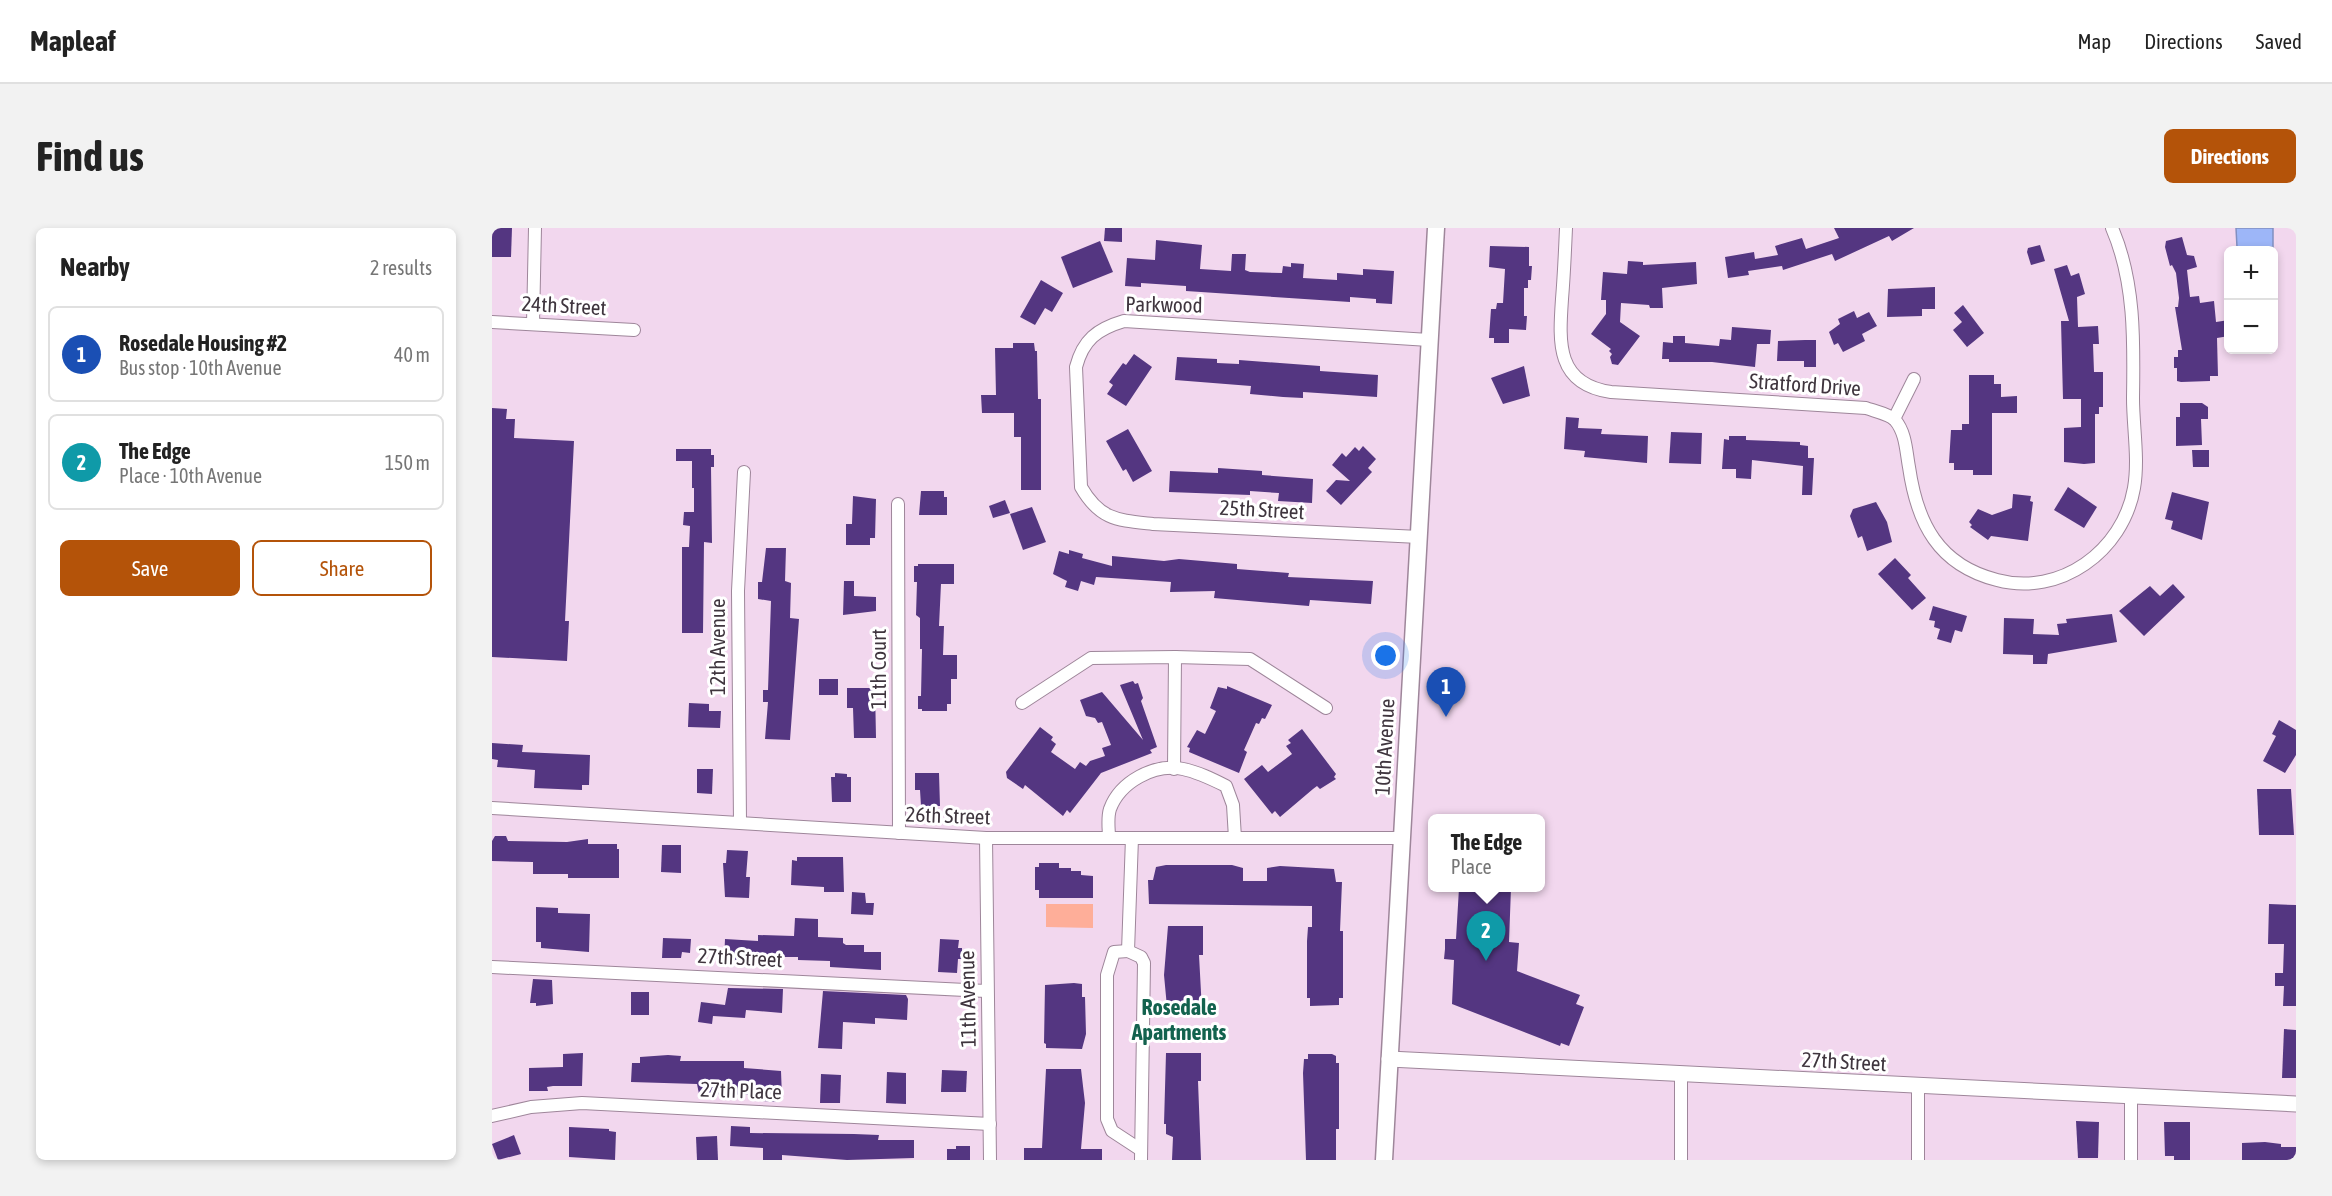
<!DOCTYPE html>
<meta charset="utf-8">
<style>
body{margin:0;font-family:"Asap Condensed",sans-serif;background:#f2f2f2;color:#222}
.controls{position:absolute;right:18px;top:18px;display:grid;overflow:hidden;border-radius:9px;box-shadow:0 3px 9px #0003}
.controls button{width:54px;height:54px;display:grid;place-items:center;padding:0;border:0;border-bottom:2px solid #e0e0e0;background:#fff;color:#222;font:30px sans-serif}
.you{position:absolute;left:894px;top:428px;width:21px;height:21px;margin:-15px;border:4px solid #fff;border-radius:50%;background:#1a73e8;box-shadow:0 0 0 9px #1a73e833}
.badge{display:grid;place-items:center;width:39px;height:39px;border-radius:50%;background:#b45309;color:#fff;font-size:20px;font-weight:700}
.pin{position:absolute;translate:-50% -50px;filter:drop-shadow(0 2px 3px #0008)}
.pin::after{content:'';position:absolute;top:32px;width:21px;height:18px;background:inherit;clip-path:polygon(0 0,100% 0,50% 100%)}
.popup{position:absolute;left:936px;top:586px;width:117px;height:78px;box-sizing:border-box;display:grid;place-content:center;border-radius:9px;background:#fff;filter:drop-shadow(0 2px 4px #0005);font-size:20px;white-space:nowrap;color:#767676}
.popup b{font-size:22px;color:#222}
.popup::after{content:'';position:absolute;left:50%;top:100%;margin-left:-12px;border:12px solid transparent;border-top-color:#fff}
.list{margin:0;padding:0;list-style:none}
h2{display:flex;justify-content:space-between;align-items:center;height:78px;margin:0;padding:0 24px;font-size:26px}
h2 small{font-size:20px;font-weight:400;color:#767676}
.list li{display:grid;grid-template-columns:39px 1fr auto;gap:18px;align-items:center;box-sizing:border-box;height:96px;margin:0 12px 12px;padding:0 12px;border:2px solid #e0e0e0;border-radius:9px}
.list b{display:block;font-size:22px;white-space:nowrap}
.list p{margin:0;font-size:20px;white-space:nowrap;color:#767676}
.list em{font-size:20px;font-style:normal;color:#767676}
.actions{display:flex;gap:12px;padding:18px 24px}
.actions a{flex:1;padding:14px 0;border:2px solid #b45309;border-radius:9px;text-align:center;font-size:21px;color:#b45309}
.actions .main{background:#b45309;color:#fff}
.map{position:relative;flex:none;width:1804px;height:932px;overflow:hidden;border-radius:9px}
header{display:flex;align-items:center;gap:36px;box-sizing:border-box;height:84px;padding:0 30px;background:#fff;border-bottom:2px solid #e0e0e0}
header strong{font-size:28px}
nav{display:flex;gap:33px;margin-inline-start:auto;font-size:21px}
.intro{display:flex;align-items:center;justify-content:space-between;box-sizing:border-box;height:144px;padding:0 36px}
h1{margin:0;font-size:42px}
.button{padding:15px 27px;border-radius:9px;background:#b45309;color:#fff;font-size:21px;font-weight:700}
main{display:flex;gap:36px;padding:0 36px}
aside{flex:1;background:#fff;border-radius:9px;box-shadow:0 3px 9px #0003}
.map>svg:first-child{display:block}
</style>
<header>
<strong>Mapleaf</strong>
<nav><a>Map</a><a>Directions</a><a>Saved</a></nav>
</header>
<div class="intro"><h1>Find us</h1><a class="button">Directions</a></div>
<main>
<aside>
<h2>Nearby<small>2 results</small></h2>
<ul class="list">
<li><span class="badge" style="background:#1a4fb4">1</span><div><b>Rosedale Housing #2</b><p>Bus stop · 10th Avenue</p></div><em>40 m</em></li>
<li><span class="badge" style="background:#0f9aa8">2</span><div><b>The Edge</b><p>Place · 10th Avenue</p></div><em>150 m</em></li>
</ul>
<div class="actions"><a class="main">Save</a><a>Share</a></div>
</aside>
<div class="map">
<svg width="1804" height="932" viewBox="0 0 1804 932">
<rect width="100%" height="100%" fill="#f2d7ee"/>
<path fill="#feae99" d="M554 676H601V700L554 699Z"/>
<path fill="#9db6f8" stroke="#818fc0" stroke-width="1.5" d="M1744 0H1781V19H1745Z"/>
<g fill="#543681">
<path d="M0 0H20L19 29H0Z"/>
<path d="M613 0H630V14L612 13Z"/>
<path d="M1342 0H1422L1400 13 1397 8 1343 33 1340 26 1291 42 1290 38 1256 43 1257 47 1236 50 1233 29 1262 24 1263 31 1286 27 1283 18 1310 10 1314 21 1347 10Z"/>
<path d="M1690 9 1695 27 1702 28 1705 39 1695 42 1698 69 1707 68 1708 75 1722 73 1724 94 1737 92V108L1725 110 1726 148H1718V153L1689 154 1685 153V140H1682V129H1686V122H1690L1683 79H1686L1687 70 1684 45 1680 37 1678 38 1673 19 1674 13Z"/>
<path d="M664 12 710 17 708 41 739 43 740 26H754L753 42 758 44 790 45 791 38 799 39V35L812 36 811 50 845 52V45L871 47V41L902 43 900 76 884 75V71L858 69V74L694 63V58L649 55V59L633 58 635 30 663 32Z"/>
<path d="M608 13 621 44 581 60 569 29Z"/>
<path d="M1548 17 1553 33 1539 37 1535 24 1536 20Z"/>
<path d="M998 18 1037 19V38H1040L1039 52H1036V60H1032V88H1035L1034 102 1017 101V115H1002V110H997L999 81H1004L1005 75H1011L1013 41 997 39Z"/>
<path d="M1136 33 1151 34V37L1204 34 1205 56 1170 60 1171 80H1158L1157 77 1129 75 1128 94 1148 108 1126 137 1120 136 1118 129 1120 126 1117 123 1119 121 1099 106 1114 86V72H1109L1111 44 1135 46Z"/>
<path d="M1575 37 1579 48 1587 45 1593 66 1585 69 1586 99 1606 98 1607 116H1601L1602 144H1611V179H1607V186H1603V235L1592 236 1572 234V200L1589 199V171H1571L1569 93H1577L1562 41Z"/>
<path d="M549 52 571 65 560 84 553 80 543 97 528 89Z"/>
<path d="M1443 59V81H1430V88L1395 89 1396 61Z"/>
<path d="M1471 77 1492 105 1475 119 1461 102 1470 94 1462 85Z"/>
<path d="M1362 83 1365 90 1377 84 1385 98 1370 106 1373 113 1351 124 1346 115 1342 117 1337 104 1348 96 1346 91Z"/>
<path d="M1240 99 1279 102 1278 116H1265L1263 139 1220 134H1177V131H1170L1171 114 1181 115V108H1193V115L1227 118 1228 111 1239 112Z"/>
<path d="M1313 112H1324V139H1312V133H1285L1286 113Z"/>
<path d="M521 115H542L543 123H545L546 171H549V262H529V209H522V185H490L489 167H504L503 120H521Z"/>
<path d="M642 126 660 139 634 178 615 166 621 157 617 154 631 135 634 137Z"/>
<path d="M685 129 725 131V135L747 136V132L828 138V143L886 147 885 169 811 164V170L791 169 758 166 759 158 683 152Z"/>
<path d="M1032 138 1038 168 1011 176 999 150Z"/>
<path d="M1477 147H1502V156H1509V169L1525 168V185H1500V247H1481V242H1462V235H1457L1459 202H1470V196H1477Z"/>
<path d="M1688 175H1710L1716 179V191H1709L1710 217 1684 218V189H1688Z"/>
<path d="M0 180 15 181 14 191H23L22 210 82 213 73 393H77L75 433 0 429Z"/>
<path d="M1074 189 1087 190 1086 200 1110 201 1109 206 1156 208 1155 235 1092 229 1093 223 1072 221Z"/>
<path d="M636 201 660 243 641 254 634 241 631 243 614 213Z"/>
<path d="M1179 204 1210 205 1209 236 1177 235Z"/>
<path d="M1237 208H1254V212L1308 214V217L1316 218V230H1322L1320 267H1310L1311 238 1260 232 1259 251 1244 250V241H1230L1232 211 1237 212Z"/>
<path d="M871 218 884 231 876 240 880 244 849 277 834 263 844 252 858 253 840 237 850 225 854 229 863 219 867 223Z"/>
<path d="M184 221H219V227H222V239H219L220 315 212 314 211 405H190V319H197L198 298 191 297 192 284H202V260H200V233H184Z"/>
<path d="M1700 222H1717V239H1701Z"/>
<path d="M726 240 770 243V247L821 251 820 275 786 273 787 265 758 263V267L677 264 678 243 726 245Z"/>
<path d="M1576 259 1605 279 1592 300 1562 282Z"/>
<path d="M429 263H452V269H455V287H427Z"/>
<path d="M1680 264 1717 274 1710 312 1679 301 1681 293 1673 291Z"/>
<path d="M1521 266 1539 268 1538 273 1541 274 1536 313 1499 308 1496 312 1478 299 1480 297 1477 294 1486 281 1500 287 1520 280Z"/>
<path d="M361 268 384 271 383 310H378V317H354V296H360Z"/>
<path d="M513 272 518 285 501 290 497 278Z"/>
<path d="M1384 274 1395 294 1400 314 1375 323 1370 308 1366 310 1358 288 1361 281Z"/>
<path d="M540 279 554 314 531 322 518 286Z"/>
<path d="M274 320H294L293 353 299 355 298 390 307 391 298 512 273 511 276 474H271V462H276L279 373 266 371V354H270Z"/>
<path d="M577 322 591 326 590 330 620 338V328L672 333 687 331 745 336V341L797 345 796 349 881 353 879 376 818 372 817 378 722 370 723 363 678 364 679 354 604 349 602 357 589 353 586 363 573 359 575 353 561 346 567 323 577 326Z"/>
<path d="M1403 330 1419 347 1416 350 1434 370 1420 382 1386 346Z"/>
<path d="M426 336H462V356H449L447 398H452L451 427H465V451H459V476H455V483H430V481H426V468H429L430 421H428V390L424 387 425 354H422V338H426Z"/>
<path d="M352 353H362V368L384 369V383L351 387Z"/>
<path d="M1681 356 1693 369 1652 408 1627 383 1658 358 1668 368Z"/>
<path d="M1441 378 1475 388 1470 404 1463 402 1459 415 1445 411 1448 401 1442 399 1443 393 1437 392Z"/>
<path d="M1620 386 1625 414 1556 426 1555 436H1541V427L1511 426 1512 390 1542 391 1541 406 1567 407 1565 396 1575 395 1574 391Z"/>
<rect x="327" y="451" width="19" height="16"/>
<path d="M641 453 643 456 646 455 651 470 649 473 663 513 665 519 658 522 660 525 609 545 578 585 575 582 571 588 533 557 531 561 515 550 514 544 548 499 561 509 559 512 564 516 559 524 583 541 588 534 594 538 598 533 613 528 610 520 619 517 610 494 606 495 603 490 594 488 588 472 610 464 651 512 628 457Z"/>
<path d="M735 458 780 477 773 491 770 490 767 496 764 495 752 522 755 524 747 545 697 524 698 520 695 519 705 502 713 506 724 483 718 480 726 459 735 461Z"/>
<path d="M355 460H383L384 510H362L361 480H355Z"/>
<path d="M197 475 217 476V483H229L228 500 196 499Z"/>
<path d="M1787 492 1804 502V527L1793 545 1771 533 1784 508 1780 506Z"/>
<path d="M810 501 844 546 842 549 844 551 828 561 825 558 821 561 788 589 783 583 780 586 752 551 770 537 776 544 800 526 794 518 799 515 796 512Z"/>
<path d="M0 515 31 517 30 524 98 527 97 557H90V562L42 560 43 542 5 539 6 532 0 531Z"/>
<path d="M205 541H221L220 566 205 565Z"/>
<path d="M343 545 355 546V549H359V574H340L339 549H343Z"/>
<path d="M423 545H447L448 578H429L428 562H423Z"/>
<path d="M1765 561H1799L1802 607H1767Z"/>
<path d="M3 608H14L16 613 75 614 96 611V616H125V621H127V650H76V646H41V634L0 633V613Z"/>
<path d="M170 617H189V645L169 644Z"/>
<path d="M235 622 256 623 254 649H258L257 670 233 669 231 635H234Z"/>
<path d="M305 629H351L352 664H332V659L299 657 300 632 305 633Z"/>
<path d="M547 635H567V640H579V643H589V647L601 648V670H547V662H543V639H547Z"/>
<path d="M674 637H740L751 640V653H775V640L788 638 842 641 844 654H850L848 703H851V770H847V777L818 778V770H815V713L816 699H820V678L657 676 656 652H661L664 639Z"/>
<path d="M967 660H1019L1017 714 1027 715 1025 743 1088 767 1084 776 1092 779 1077 818 1069 815 1068 818 960 776 962 732 952 731 953 721V711H964Z"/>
<path d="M360 664 373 665 374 675H382L381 687 359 686Z"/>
<path d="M1777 676 1804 677V778H1791L1792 758H1783V745H1791L1792 716H1776Z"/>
<path d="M44 679 66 680V685L98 686 97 724 49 720V714H44Z"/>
<path d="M303 690 326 691V709L351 710V715L354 717H372V724H389V742L338 739V733L306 732V729H284V732L275 731V735L232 734 233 711 266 713V707L302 708Z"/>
<path d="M676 698H711V727H707L710 783H679V779H675L672 747Z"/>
<path d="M171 710 199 711 198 725 190 724 189 730H170Z"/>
<path d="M448 711 467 712 466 720H470V731H466L465 745 446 744Z"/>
<path d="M41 751 60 752 61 776 44 778V775H38Z"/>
<path d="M582 755 590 756V769H593L594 806 590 821 554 820V816L552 815 553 757Z"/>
<path d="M236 760 291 761 290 785 254 782 253 790 221 788 220 796 206 794 209 774 233 777Z"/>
<path d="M331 763 414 767 416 771 415 792 383 790V796L351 794 350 821 326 820Z"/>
<rect x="139" y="764" width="18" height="23"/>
<path d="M1792 801 1804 802V850H1790Z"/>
<path d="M91 825 90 858H61L55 859 56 863H37V840L71 839V826Z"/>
<path d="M674 825H709V853H706L709 932H680L681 909 674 906V896H672Z"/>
<path d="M816 826H840L844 828V835H847V901H844V932H814L811 845 812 831H816Z"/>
<path d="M176 827 189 828 188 833H252V840L289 843 290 869 287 874 270 873 267 867 207 866 205 856 139 854 140 835H148V829Z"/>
<path d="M554 841H589L593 875 589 921H610V932H532V920H550Z"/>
<path d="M450 842 475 843 474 864H449Z"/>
<path d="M395 844 414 845V876L394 875Z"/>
<path d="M329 846 349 847 348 875H328Z"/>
<path d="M1584 893 1607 894 1606 930H1586Z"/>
<path d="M1672 894H1698V932H1682V928H1673Z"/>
<path d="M239 898 258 899V905L362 906 387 907 386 912H422V930L355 932 290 927V932H271V920L238 918Z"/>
<path d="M77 899 117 901V903L124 904 123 932 77 929Z"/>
<path d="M22 907 29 926 6 932 0 916Z"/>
<path d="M225 908 226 932H205L204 909Z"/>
<path d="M1773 914 1789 916V919H1804V932H1750V915Z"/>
<path d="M464 918H478V932H455V921H464Z"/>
</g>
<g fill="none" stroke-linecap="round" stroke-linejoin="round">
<defs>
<g id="minor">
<path d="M1074 0C1073 24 1072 47 1070 71 1067 115 1064 156 1119 164L1374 180C1382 183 1397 186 1403 192 1414 205 1414 223 1417 239 1425 295 1446 337 1505 352 1568 369 1631 323 1642 260 1647 231 1641 199 1641 170 1642 113 1643 53 1620 0"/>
<path d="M0 94 142 102"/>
<path d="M41 96 43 0"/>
<path d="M1402 191 1422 151"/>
<path d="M406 276 407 605"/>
<path d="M927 309 661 296C625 292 608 292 589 259L584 139C591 112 605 101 632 93L937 112"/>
<path d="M530 475 599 430 683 429 758 431 834 480"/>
<path d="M682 541 683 429"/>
<path d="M0 580 494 610H910"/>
<path d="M248 594 246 363 252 244"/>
<path d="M494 610 498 932"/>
<path d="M617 610C617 601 615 590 618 581 628 554 662 535 691 541 706 544 720 551 734 558L741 577 743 610"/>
<path d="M640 610 636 723 649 729 652 735 649 932"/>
<path d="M636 723 622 724 615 747V891L620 903 649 922"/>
<path d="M0 739 494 763"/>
<path d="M1189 845V932"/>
<path d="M1639 869V932"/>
<path d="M0 888 39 879 90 875 498 896"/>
<path d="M1426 932V859"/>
</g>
<path id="tertiary" d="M897 831 1804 876"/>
<path id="secondary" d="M892 932 944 0"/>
</defs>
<use href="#minor" stroke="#9e869a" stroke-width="14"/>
<use href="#tertiary" stroke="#9e869a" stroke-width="17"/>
<use href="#secondary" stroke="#9e869a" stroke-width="19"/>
<use href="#minor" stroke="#fff" stroke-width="12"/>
<use href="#tertiary" stroke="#fff" stroke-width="15"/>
<use href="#secondary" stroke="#fff" stroke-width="16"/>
</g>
<g text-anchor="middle" stroke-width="6" stroke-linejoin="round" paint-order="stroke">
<g font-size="21" fill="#3f353e" stroke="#fff">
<text transform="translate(672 77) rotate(1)" y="7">Parkwood</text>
<text transform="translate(72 78) rotate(3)" y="7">24th Street</text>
<text transform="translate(1313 157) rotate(4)" y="7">Stratford Drive</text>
<text transform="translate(770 282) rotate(3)" y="7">25th Street</text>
<text transform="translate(226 419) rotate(-90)" y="7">12th Avenue</text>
<text transform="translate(387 441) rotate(-90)" y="7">11th Court</text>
<text transform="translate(893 519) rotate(-87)" y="7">10th Avenue</text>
<text transform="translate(456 588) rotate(2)" y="7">26th Street</text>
<text transform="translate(248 730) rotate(3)" y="7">27th Street</text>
<text transform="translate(476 771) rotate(-91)" y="7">11th Avenue</text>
<text transform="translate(1352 834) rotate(3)" y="7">27th Street</text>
<text transform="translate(249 863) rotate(2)" y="7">27th Place</text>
</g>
<g font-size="22" font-weight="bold" fill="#13624e" stroke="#fff">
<text x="687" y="787">Rosedale<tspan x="687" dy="25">Apartments</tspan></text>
</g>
</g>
</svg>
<div class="controls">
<button>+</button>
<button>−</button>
</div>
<div class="you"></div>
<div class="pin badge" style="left:954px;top:489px;background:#1a4fb4">1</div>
<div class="pin badge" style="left:994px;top:733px;background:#0f9aa8">2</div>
<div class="popup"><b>The Edge</b>Place</div>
</div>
</main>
